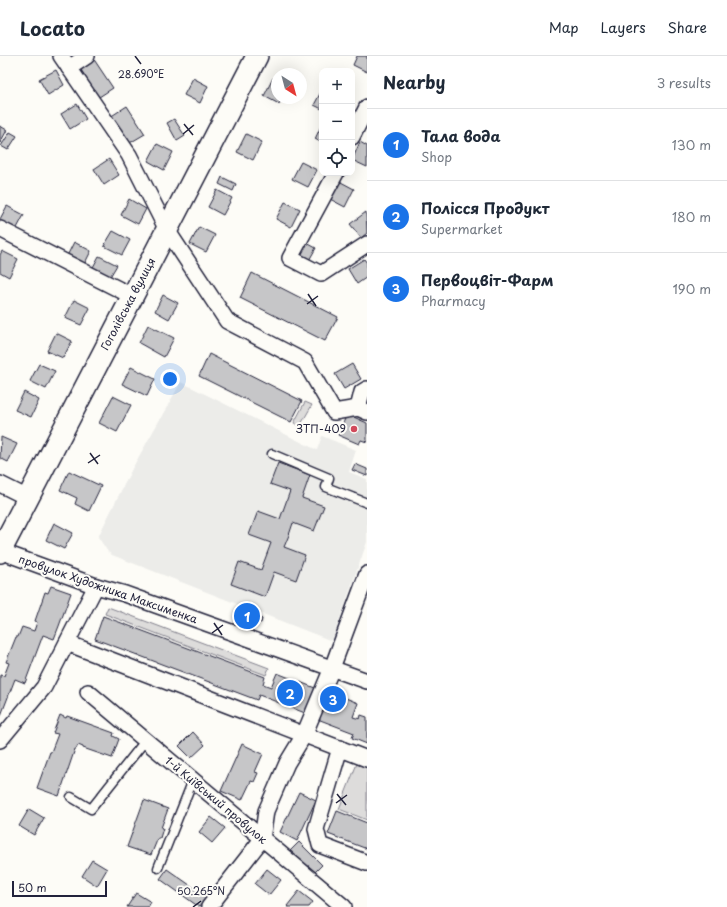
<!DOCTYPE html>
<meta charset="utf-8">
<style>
body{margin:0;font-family:"Playpen Sans",sans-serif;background:#f6f6f7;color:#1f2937}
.controls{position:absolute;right:12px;top:12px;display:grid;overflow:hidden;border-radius:8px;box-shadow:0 4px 16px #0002}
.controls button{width:36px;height:36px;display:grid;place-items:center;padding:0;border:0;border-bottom:1px solid #e0e1e3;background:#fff;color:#1f2937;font:20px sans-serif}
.compass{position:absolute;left:271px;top:12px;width:36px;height:36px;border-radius:50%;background:#fff;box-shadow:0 4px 16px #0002;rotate:144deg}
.scale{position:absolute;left:12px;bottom:10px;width:95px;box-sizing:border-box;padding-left:4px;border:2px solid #22223b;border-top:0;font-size:11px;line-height:14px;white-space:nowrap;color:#22223b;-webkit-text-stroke:3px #fdfcf7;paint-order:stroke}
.you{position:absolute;left:170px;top:323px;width:14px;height:14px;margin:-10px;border:3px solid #fff;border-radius:50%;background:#1a73e8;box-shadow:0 0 0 6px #1a73e833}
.badge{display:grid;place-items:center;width:26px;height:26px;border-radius:50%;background:#1a73e8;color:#fff;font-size:13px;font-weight:700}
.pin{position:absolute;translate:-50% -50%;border:2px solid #fff;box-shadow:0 1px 4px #0006}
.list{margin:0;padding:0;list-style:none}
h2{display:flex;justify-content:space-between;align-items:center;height:52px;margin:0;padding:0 16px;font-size:17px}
h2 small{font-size:13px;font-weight:400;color:#747a83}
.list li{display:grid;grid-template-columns:26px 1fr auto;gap:12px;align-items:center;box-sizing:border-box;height:72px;padding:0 16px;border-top:1px solid #e0e1e3}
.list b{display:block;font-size:15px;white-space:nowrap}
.list p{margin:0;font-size:13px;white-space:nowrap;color:#747a83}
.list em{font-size:13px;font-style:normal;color:#747a83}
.icon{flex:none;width:22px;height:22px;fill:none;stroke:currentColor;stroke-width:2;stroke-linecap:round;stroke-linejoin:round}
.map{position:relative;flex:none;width:367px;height:851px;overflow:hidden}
header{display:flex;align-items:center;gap:24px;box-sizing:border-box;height:56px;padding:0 20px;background:#fff;border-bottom:1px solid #e0e1e3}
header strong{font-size:19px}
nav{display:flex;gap:22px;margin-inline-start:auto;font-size:14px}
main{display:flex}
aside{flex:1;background:#fff}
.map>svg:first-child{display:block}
</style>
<header>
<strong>Locato</strong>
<nav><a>Map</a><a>Layers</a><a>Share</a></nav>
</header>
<main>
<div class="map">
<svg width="367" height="851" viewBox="0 0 367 851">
<rect width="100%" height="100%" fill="#fdfcf7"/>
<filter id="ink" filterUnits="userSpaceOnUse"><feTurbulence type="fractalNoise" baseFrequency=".025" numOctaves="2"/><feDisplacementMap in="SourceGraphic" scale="8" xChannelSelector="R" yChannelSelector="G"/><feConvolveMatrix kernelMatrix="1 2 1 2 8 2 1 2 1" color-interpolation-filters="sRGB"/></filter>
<g filter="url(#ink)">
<path fill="#ecece9" d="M181 326 317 394 322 380 356 394 349 416 367 423V486L332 585 112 499 108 496 98 481 133 411Z"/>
<g fill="#dddcdb" stroke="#807f8b">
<path d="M305 346 312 349 300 370 294 367Z"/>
<path d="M108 551 269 612 266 619 105 558Z"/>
<path d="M358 705 367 709V764L339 753Z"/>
</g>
<g fill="#c6c6c8" stroke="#22223b">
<path d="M357 0H367V16L353 9Z"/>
<path d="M93 2 113 32 96 43 77 12Z"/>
<path d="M56 14 64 29 48 39 39 23Z"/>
<path d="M193 22 208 30 200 47 184 39Z"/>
<path d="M273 22 277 25V42H282L279 48 264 40Z"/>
<path d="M322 34V53L314 49Z"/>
<path d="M77 48 86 63 70 73 61 58Z"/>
<path d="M127 50 145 78 128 88 110 61Z"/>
<path d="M174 63 185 80 177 85 167 67Z"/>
<path d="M322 68V87L315 83Z"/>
<path d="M0 70 7 74 0 87Z"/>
<path d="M10 76 17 80 8 94 1 90Z"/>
<path d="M246 78 262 86 253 104 237 96Z"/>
<path d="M360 86 367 90V111L352 104Z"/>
<path d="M157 88 173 96 164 114 148 105Z"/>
<path d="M109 103 119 119 104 129 94 113Z"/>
<path d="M301 106 317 114 308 131 292 123Z"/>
<path d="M222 121 236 128 233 135 219 128Z"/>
<path d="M339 125 354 133 345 151 330 143Z"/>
<path d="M217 134 232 142 223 159 208 151Z"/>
<path d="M129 143 146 153 138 168 121 159Z"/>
<path d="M285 146 300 153 291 171 276 163Z"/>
<path d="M7 150 24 159 16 174 0 166V163Z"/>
<path d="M366 156 367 177 361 182 350 168Z"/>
<path d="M199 171 215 179 206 196 190 188Z"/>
<path d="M113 175 130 184 122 199 104 190Z"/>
<path d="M74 186 91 195 83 211 66 202Z"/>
<path d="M305 186 316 192 308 206 298 201Z"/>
<path d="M2 195 18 203 9 221 0 216V199Z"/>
<path d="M99 200 117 209 108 224 91 215Z"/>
<path d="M364 203 367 207V221L357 228 348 213Z"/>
<path d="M252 217 338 261 325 285 240 242Z"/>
<path d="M163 239 178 247 169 263 155 255Z"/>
<path d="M74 244 90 252 81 269 65 262Z"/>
<path d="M148 269 174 282 164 301 139 287Z"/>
<path d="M56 277 72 285 63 302 47 295Z"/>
<path d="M209 298 302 345 291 366 199 320Z"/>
<path d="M39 308 55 315 46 333 30 325Z"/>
<path d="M352 308 361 323 344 333 335 318Z"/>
<path d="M131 311 155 323 147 340 122 328Z"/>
<path d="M24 336 39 344 31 361 15 354Z"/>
<path d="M113 340 131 349 117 376 99 367Z"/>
<path d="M347 358 367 367V386L361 384 359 388 338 379Z"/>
<path d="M1 381 17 388 8 406 0 402Z"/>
<path d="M278 407 310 419 302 442 324 450 314 475 293 467 289 479 284 491 305 499 296 524 274 516 265 541 231 528 239 506 261 514 271 487 249 479 258 455 280 463 290 435 270 428Z"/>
<path d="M355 408 367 413V420L352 414Z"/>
<path d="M69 415 101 430 89 455 75 448 77 442 60 434Z"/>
<path d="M54 467 73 477 64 493 46 484Z"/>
<path d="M51 530 71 537 59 570 54 583 43 579 25 627 15 623 0 662V619L4 620 9 607 6 606 16 581H18L22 571 34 575 37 566 35 565 45 536 48 537Z"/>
<path d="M244 556 251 559 250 564 242 561Z"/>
<path d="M253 559 262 563 261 567 252 564Z"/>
<path d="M103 560 265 621 263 628 271 631 277 617 315 632 305 657 259 639 257 644 95 583Z"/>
<path d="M326 634 358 647 353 661 360 663 361 659 367 661V688L352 682 354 677 315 662Z"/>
<path d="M60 659 66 662 67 660 114 677 113 680 119 683 112 702 83 692V691L78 689 76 693H75L59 740 37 732 50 696H51L58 678 53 677Z"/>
<path d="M193 676 205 689 191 702 179 690Z"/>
<path d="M242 688 263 698 255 716 258 717 254 726 251 725 242 744 221 735Z"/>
<path d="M299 736 316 744 297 785 280 776Z"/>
<path d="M144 744 168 753 161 772H163L160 782H158L151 799 127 791Z"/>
<path d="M29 753 44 762 34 779 19 770Z"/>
<path d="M337 755 367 767V793L328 778Z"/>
<path d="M211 761 225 772 212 787 199 776Z"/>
<path d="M299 786 322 809 312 819 289 796Z"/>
<path d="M92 804 107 813 97 830 82 820Z"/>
<path d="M167 813 207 841 199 851 160 823Z"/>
<path d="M267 813 281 824 269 839 255 828Z"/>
<path d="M299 835 313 846 309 851H288L287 850Z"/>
<path d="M136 837 151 846 148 851H127Z"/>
</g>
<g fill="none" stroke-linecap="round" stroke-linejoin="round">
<defs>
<g id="lane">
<path d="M272 398 329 422 326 431 367 447"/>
<path d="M71 741 91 753 145 685"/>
<path d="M158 812 193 724"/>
</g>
<g id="street">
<path d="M61 0 129 99 167 174 227 265 305 306 334 356 358 352 367 356"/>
<path d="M69 12 87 0"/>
<path d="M352 81 367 51"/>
<path d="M336 117 290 202 321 218 367 188"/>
<path d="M0 173 132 240"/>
<path d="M358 352 362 336 367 333"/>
<path d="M0 428 28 442"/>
<path d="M0 495 96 530 125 538 367 625"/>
<path d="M67 587 367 703"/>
<path d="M88 636 344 851"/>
<path d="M0 684 44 631 96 530"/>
<path d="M340 692 316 773 320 789 367 807"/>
<path d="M209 851 262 783 266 755 287 707 304 679 332 612 367 518"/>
</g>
<path id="secondary" d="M0 496 257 0"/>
</defs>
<use href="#lane" stroke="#22223b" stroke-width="11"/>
<use href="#street" stroke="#22223b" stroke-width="18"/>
<use href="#secondary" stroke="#22223b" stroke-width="24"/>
<use href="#lane" stroke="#fdfcf7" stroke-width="8"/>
<use href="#street" stroke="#fdfcf7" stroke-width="15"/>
<use href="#secondary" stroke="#fdfcf7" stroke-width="21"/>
</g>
</g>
<path fill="none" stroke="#22223b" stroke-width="1.5" d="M135 0 141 8M184 68 193 79M183 78 194 69M308 238 316 250M307 248 318 240M90 397 98 408M88 407 100 399M214 567 222 579M212 577 223 569M337 738 346 749M336 747 347 739M193 851 201 845"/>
<circle fill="#d1495b" stroke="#fdfcf7" stroke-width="1.5" cx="354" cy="373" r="4"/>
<g text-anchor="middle" stroke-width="4" stroke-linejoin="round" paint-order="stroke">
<g font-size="11" fill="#22223b" stroke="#fdfcf7">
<text transform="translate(128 248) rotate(-62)" y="4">Гоголівська вулиця</text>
<text transform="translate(108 533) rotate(19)" y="4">провулок Художника Максименка</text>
<text transform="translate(216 744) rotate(40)" y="4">1-й Київський провулок</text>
</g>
<g font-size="11" fill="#22223b" stroke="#fdfcf7" text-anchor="end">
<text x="346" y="377">ЗТП-409</text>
</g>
</g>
<g font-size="10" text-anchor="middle" fill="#22223b" stroke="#fdfcf7" stroke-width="4" stroke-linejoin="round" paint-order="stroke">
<text x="141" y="22">28.690°E</text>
<text x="201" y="839">50.265°N</text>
</g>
</svg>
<div class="controls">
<button>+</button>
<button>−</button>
<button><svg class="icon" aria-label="locate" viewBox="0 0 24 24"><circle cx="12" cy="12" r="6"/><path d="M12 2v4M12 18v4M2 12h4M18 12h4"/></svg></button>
</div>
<svg class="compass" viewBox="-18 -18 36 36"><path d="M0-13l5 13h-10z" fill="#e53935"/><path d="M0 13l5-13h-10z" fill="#747a83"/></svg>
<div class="scale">50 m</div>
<div class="you"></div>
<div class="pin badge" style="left:247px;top:560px">1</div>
<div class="pin badge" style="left:290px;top:637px">2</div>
<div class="pin badge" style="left:333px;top:643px">3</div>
</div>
<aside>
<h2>Nearby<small>3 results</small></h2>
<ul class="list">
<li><span class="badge">1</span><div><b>Тала вода</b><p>Shop</p></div><em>130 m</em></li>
<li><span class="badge">2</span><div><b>Полісся Продукт</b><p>Supermarket</p></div><em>180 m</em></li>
<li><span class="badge">3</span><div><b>Первоцвіт-Фарм</b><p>Pharmacy</p></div><em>190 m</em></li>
</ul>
</aside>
</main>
